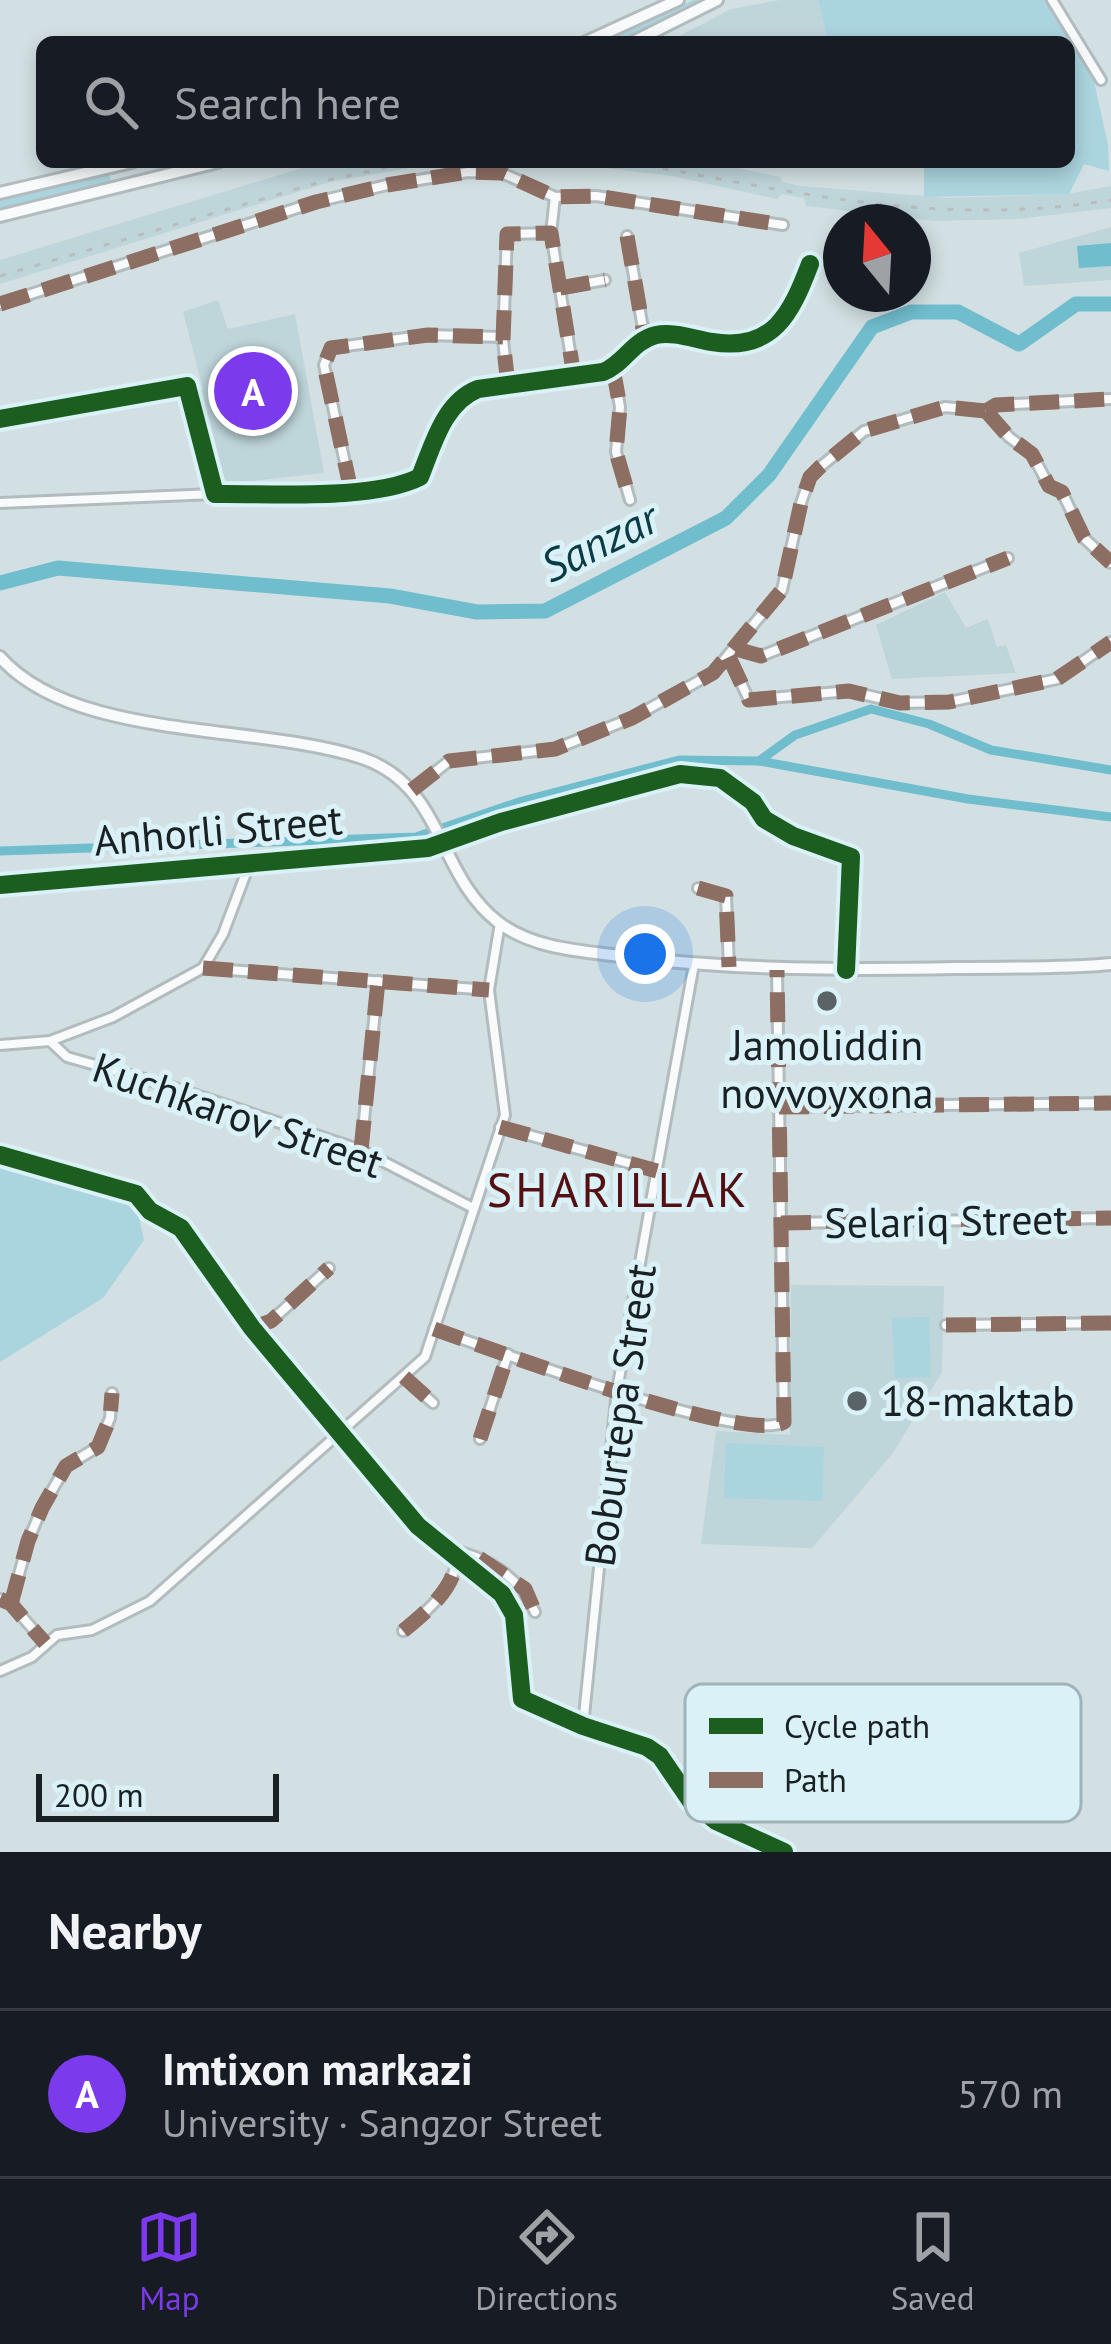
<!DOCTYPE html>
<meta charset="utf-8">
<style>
body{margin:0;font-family:"PT Sans",sans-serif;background:#242831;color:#f1f3f6}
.compass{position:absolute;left:823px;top:204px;width:108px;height:108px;border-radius:50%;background:#171b24;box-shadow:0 6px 18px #0003;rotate:342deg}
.scale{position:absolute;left:36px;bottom:30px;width:243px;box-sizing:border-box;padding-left:12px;border:6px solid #192124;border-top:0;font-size:33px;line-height:42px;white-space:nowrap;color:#192124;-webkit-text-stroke:9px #d9f1f7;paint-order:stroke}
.you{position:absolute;left:645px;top:954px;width:42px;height:42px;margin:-30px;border:9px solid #fff;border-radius:50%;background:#1a73e8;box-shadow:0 0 0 18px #1a73e833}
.badge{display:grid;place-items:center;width:78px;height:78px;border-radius:50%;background:#7c3aed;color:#fff;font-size:39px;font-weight:700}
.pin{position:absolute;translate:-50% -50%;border:6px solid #fff;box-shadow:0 3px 12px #0006}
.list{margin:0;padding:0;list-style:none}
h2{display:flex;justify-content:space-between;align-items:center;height:156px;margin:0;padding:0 48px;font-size:51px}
h2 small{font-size:39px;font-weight:400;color:#9ea1a6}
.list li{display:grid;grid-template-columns:78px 1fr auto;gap:36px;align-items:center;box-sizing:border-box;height:168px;padding:0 48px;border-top:3px solid #363941}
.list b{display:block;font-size:45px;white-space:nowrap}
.list p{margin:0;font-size:39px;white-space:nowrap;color:#9ea1a6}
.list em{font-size:39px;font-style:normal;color:#9ea1a6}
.icon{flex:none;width:66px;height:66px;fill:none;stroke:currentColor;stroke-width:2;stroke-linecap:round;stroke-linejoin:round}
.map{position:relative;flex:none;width:1111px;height:1852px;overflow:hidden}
.search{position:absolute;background:#171b24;box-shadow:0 6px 18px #0003;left:36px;right:36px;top:36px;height:132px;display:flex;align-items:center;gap:30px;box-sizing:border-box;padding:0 42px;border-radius:18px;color:#9ea1a6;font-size:45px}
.sheet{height:324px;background:#171b24}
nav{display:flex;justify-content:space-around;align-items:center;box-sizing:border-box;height:168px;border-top:3px solid #363941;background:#171b24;font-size:33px;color:#9ea1a6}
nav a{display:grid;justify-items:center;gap:6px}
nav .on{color:#7c3aed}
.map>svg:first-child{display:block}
</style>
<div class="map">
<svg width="1111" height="1852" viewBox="0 0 1111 1852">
<rect width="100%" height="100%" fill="#d3e0e3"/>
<g fill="#bed5da">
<path d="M780 0H818L828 42H668L731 9Z"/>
<path d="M322 162H507L427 165 330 182 0 284V260Z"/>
<path d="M557 162H707L781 177 782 182 801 186 948 198 1068 194 1111 186V208L1018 219 935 221 806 206 804 198 782 194 777 199 672 176Z"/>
<path d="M1111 227V280L1024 286 1019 253Z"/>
<path d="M218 300 228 329 295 314 324 473 217 485 192 393 203 389 183 312Z"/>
<path d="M945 592 966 628 988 619 997 647 1006 645 1016 673 892 679 876 625Z"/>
<path d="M791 1285 944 1286 942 1372 893 1453 812 1548 701 1544 716 1431 790 1435Z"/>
</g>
<g fill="#aad4de">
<path d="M693 0H707L620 42H604Z"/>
<path d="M818 0H1050L1090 63 1108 145 1109 171 1084 164 1069 194 924 197V167L903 162H1069V42H828Z"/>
<path d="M109 174 111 181 0 208V201Z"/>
<path d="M0 1161 135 1200 144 1240 103 1298 0 1362Z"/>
<path d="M929 1317 931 1377 895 1378 892 1318Z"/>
<path d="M726 1443 824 1447 822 1501 724 1498Z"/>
</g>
<path fill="#70bdce" d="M1111 243V266L1079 268 1077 246Z"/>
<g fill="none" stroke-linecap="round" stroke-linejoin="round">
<g stroke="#70bdce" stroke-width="9">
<path d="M759 761 795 735 871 709 929 724 991 750 1111 770"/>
<path d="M0 851 416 837 522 801 679 760 759 761 968 799 1111 817"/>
</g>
<path stroke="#70bdce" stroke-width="15" d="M0 583 58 568 390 596 477 612 545 611 726 518 769 475 872 327 911 312H958L1019 344 1076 304H1111"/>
<defs>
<g id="street">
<path d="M1052 0 1101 80"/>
<path d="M551 233 555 197"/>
<path d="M627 236 645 340"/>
<path d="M560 288 605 280"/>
<path d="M0 304 316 202 387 185 468 172 502 173 555 197 596 196 783 225"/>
<path d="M613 368 620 407 616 452 630 500"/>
<path d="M508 385 503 340 507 234 551 233 574 376"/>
<path d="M986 411 1009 437 1032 454 1049 486 1062 492 1084 538 1111 563"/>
<path d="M986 411 996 405 1111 399"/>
<path d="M0 419 187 386 215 494C272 493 372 501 420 477 433 445 444 402 478 389L603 372C624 364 632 341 656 335 673 331 694 339 712 342 773 352 791 314 810 264"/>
<path d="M351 491 324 365 331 348 428 335 503 337"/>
<path d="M0 503 214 494"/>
<path d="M736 649 761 656 1008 558"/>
<path d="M729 657 749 700 849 691 900 703 949 702 1057 679 1111 642"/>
<path d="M412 790 449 761 555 749 632 718 713 673 782 590 801 503 810 477 820 467 864 431 945 407 986 411"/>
<path d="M0 885 428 848 501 822 680 774 720 778 753 802 764 819 793 836 851 857 846 970"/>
<path d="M698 888 726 896 729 966"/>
<path d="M203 968 489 990"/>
<path d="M50 1041 113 1017 203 968 223 934 249 865"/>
<path d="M0 1045 50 1041 67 1057 166 1085 361 1150 473 1208"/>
<path d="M779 1107 1111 1103"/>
<path d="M500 1127 657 1171"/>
<path d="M361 1150 378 981"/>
<path d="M0 1155 136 1194 150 1211 181 1228 252 1328 418 1526 502 1594 514 1615 522 1699 583 1726 647 1747 660 1756 690 1800 716 1821 784 1852"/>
<path d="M781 1223 1111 1218"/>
<path d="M946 1325 1111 1323"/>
<path d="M252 1328 271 1321 329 1268"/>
<path d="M434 1329C489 1348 745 1445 784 1422L777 970"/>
<path d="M404 1377 433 1403"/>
<path d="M480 1439 508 1354"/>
<path d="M446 1548C486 1557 518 1574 535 1612"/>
<path d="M0 1599 11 1604 45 1643"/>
<path d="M11 1604 28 1541 42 1508 66 1466 98 1447 110 1418 112 1393"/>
<path d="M403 1631C425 1613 457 1587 456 1557"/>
<path d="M0 1671 32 1657 57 1635 92 1630 150 1601 425 1357 505 1115 489 990 500 923"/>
<path d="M583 1726 617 1390 694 964"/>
</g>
<g id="primary">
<path d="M586 42 678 0"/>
<path d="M633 42 717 0"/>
<path d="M0 193 132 162"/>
<path d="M0 216 218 162"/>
<path d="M0 657C74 741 256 723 362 758 444 786 436 874 498 922 534 950 585 951 628 957 738 970 846 970 956 968 1008 967 1060 969 1111 964"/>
</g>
</defs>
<use href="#street" stroke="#b2bcbf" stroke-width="14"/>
<use href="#primary" stroke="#b2bcbf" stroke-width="16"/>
<use href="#street" stroke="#f8fafb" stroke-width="8"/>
<use href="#primary" stroke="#f8fafb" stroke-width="10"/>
<g stroke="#babcbe" stroke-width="3" stroke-dasharray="6 12" stroke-linecap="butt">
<path d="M627 162C796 192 938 228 1111 200"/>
<path d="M0 276 324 181 413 162"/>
</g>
<g stroke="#8d6e63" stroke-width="15" stroke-dasharray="30 15" stroke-linecap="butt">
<path d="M627 236 645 340"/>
<path d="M560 288 605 280"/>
<path d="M0 304 316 202 387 185 468 172 502 173 555 197 596 196 783 225"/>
<path d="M613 368 620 407 616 452 630 500"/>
<path d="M508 385 503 340 507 234 551 233 574 376"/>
<path d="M986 411 1009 437 1032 454 1049 486 1062 492 1084 538 1111 563"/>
<path d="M986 411 996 405 1111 399"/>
<path d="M351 491 324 365 331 348 428 335 503 337"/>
<path d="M736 649 761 656 1008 558"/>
<path d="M729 657 749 700 849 691 900 703 949 702 1057 679 1111 642"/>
<path d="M412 790 449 761 555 749 632 718 713 673 782 590 801 503 810 477 820 467 864 431 945 407 986 411"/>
<path d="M698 888 726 896 729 967"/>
<path d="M203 968 489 990"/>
<path d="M779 1107 1111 1103"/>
<path d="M500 1127 657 1171"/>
<path d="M361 1150 378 981"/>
<path d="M781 1223 1111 1218"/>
<path d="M946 1325 1111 1323"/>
<path d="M252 1328 271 1321 329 1268"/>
<path d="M434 1329C489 1348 745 1445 784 1422L777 970"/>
<path d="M404 1377 433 1403"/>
<path d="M480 1439 508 1354"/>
<path d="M479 1558 525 1589 535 1612"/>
<path d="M0 1599 11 1604 45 1643"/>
<path d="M11 1604 28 1541 42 1508 66 1466 98 1447 110 1418 112 1393"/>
<path d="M403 1631C425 1613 457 1587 456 1557"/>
</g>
<defs>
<g id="cycleway">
<path d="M0 419 187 386 215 494C272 493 372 501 420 477 433 445 444 402 478 389L603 372C624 364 632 341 656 335 673 331 694 339 712 342 773 352 791 314 810 264"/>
<path d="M0 885 428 848 501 822 680 774 720 778 753 802 764 819 793 836 851 857 846 970"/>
<path d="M0 1155 136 1194 150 1211 181 1228 252 1328 418 1526 502 1594 514 1615 522 1699 583 1726 647 1747 660 1756 690 1800 716 1821 784 1852"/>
</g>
</defs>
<use href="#cycleway" stroke="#d9f1f7" stroke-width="26"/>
<use href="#cycleway" stroke="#1b5e20" stroke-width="18"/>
</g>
<g fill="#5a6467" stroke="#d9f1f7" stroke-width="4.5">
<circle cx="827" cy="1001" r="12"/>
<circle cx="857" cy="1401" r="12"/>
</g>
<g text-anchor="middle" stroke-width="10" stroke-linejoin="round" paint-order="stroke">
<g font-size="42" fill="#192124" stroke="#d9f1f7">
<text transform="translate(218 830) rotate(-5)" y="15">Anhorli Street</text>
<text transform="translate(238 1115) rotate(19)" y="15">Kuchkarov Street</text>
<text transform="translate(946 1221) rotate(-1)" y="15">Selariq Street</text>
<text transform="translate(620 1415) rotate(-82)" y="15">Boburtepa Street</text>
</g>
<g font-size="42" fill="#192124" stroke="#d9f1f7">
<text x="827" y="1060">Jamoliddin<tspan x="827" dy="48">novvoyxona</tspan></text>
<text x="881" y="1416" text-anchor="start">18-maktab</text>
</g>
<g font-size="45" font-style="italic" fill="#0b3b45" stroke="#d9f1f7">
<text transform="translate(599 542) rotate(-26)" y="16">Sanzar</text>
</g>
<g font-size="48" letter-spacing="3" fill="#540f13" stroke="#d9f1f7">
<text x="618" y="1207">SHARILLAK</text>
</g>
</g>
<rect x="685" y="1684" width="396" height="138" rx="18" fill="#d9f1f7" stroke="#9fb3b8" stroke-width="3"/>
<rect x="709" y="1718" width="54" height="16" fill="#1b5e20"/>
<rect x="709" y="1772" width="54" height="16" fill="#8d6e63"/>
<g font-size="33" fill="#192124">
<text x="784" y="1738">Cycle path</text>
<text x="784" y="1792">Path</text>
</g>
</svg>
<svg class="compass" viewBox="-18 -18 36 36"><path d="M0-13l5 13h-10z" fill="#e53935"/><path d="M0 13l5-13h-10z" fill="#9ea1a6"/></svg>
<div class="scale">200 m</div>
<div class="you"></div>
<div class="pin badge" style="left:253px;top:391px">A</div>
<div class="search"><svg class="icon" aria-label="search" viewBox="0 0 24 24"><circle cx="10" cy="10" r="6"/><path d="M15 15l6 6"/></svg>Search here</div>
</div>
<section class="sheet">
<h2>Nearby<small></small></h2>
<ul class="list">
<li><span class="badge">A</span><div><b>Imtixon markazi</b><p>University · Sangzor Street</p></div><em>570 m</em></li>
</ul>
</section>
<nav>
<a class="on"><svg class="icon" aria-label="map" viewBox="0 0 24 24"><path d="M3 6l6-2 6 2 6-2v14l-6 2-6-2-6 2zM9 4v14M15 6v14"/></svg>Map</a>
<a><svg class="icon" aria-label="directions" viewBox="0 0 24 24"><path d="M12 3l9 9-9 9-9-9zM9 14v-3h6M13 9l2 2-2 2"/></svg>Directions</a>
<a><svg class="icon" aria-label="saved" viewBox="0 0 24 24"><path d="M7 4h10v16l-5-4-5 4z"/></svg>Saved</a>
</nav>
